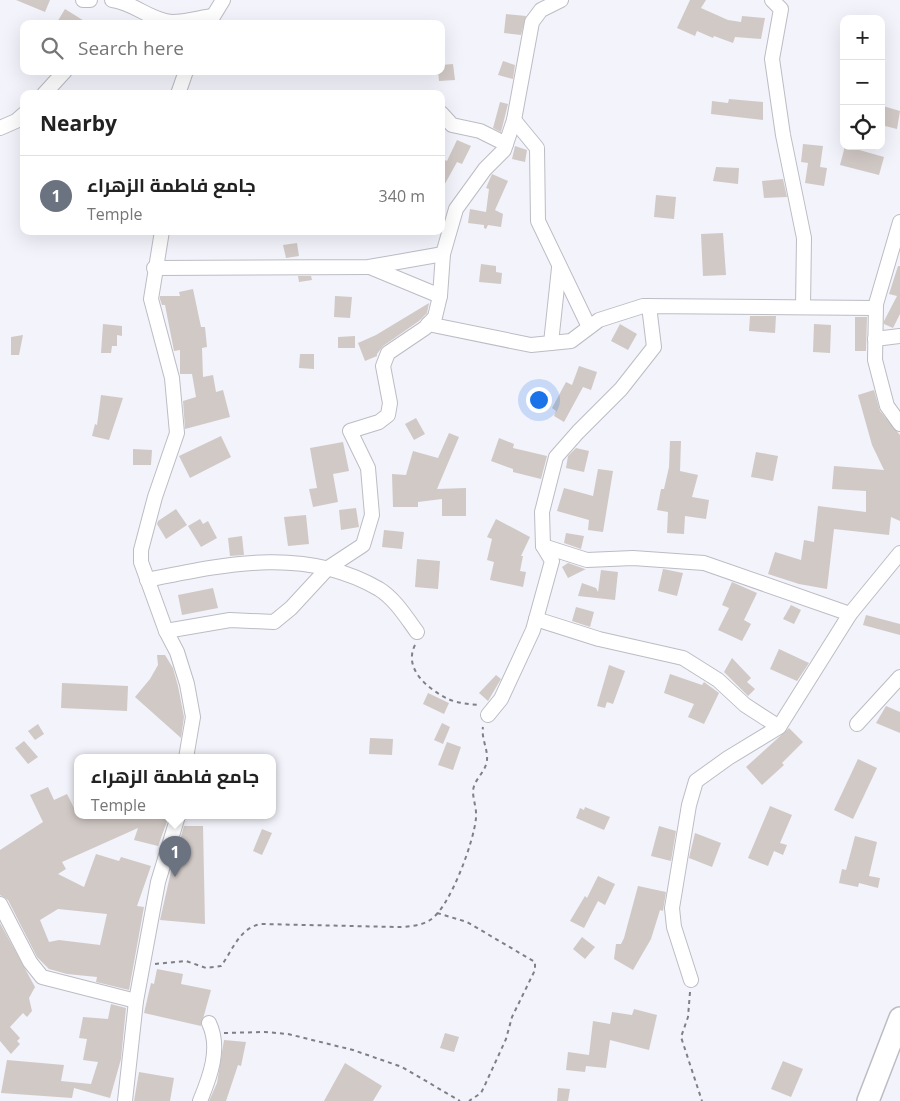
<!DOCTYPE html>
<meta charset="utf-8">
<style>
body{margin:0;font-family:"Open Sans",Cairo,sans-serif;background:#f2f2f2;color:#222}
.controls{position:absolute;right:15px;top:15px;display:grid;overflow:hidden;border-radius:10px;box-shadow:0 5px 20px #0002}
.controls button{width:45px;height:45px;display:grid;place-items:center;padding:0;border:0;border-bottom:1px solid #e0e0e0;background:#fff;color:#222;font:25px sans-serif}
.you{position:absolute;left:538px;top:399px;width:18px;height:18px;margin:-12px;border:4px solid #fff;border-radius:50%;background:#1a73e8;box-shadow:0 0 0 8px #1a73e833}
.badge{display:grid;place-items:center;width:32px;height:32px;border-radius:50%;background:#7c3aed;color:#fff;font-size:16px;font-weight:700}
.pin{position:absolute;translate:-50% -41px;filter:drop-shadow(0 1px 2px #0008)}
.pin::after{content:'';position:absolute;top:26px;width:18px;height:15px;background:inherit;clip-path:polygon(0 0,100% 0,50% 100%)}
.popup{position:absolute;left:74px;top:754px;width:202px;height:65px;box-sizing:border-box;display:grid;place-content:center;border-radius:10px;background:#fff;filter:drop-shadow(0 1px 4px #0005);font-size:16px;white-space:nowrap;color:#767676}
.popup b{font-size:19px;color:#222}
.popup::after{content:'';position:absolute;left:50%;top:100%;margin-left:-10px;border:10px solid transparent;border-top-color:#fff}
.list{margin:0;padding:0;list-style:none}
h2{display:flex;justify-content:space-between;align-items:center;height:65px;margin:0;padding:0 20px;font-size:21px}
h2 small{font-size:16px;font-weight:400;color:#767676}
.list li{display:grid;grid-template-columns:32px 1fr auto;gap:15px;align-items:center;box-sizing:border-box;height:80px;padding:0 20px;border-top:1px solid #e0e0e0}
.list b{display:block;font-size:19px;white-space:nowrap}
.list p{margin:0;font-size:16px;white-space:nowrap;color:#767676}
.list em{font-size:16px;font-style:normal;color:#767676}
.icon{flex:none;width:28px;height:28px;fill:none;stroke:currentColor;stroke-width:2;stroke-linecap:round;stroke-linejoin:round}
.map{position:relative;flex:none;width:900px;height:1101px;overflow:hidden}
.search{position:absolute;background:#fff;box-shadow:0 5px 20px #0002;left:20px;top:20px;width:425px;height:55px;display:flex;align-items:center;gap:12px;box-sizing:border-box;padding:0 18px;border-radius:10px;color:#767676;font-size:19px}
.panel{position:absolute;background:#fff;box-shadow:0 5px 20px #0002;left:20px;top:90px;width:425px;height:145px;border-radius:10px}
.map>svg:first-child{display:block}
</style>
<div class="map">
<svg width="900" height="1101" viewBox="0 0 900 1101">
<rect width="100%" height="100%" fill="#f3f3fb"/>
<g fill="#d1c9c5" fill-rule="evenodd">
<path d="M16 0H50L45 12Z"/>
<path d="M690 0H706L701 8 728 20 741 22 742 16 765 18 761 39 735 37 733 43 714 36 713 38 697 31 695 36 677 28Z"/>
<path d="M65 9 89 24H56Z"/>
<path d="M506 14 526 16 521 35 504 33Z"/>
<path d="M503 61 515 65 513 79 498 75Z"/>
<path d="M453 64 455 80 439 81 438 71H441V65Z"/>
<path d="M729 99 763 102V120L711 114 712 101 728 103Z"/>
<path d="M500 102 508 104 501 132 493 128Z"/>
<path d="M883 106 900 111 897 129 881 125Z"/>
<path d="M457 140 471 146 462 164 457 162 441 191V158L447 161Z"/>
<path d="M803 144 823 146 820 167 827 168 824 186 805 183 808 163 801 162Z"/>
<path d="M515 146 527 150 525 162 512 159Z"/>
<path d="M845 146 884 157 879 175 840 165Z"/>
<path d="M716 167 739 168 738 184 713 181Z"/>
<path d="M492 174 508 181 495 210 503 214 501 227 488 225 486 229 484 228V225L468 223 470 209 486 212 489 189 486 188Z"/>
<path d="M783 179 787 197 764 198 762 181Z"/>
<path d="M656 195 676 197 674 219 654 217Z"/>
<path d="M723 233 726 275 703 276 701 234Z"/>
<path d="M297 243 299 256 286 258 283 245Z"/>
<path d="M481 264 496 266V272L502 273 501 284 479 282Z"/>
<path d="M898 266H900V314L893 328 884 324V321L897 296 889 294Z"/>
<path d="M298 276H311L312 280 299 282Z"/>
<path d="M193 289 201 327H205L207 347 202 348 203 377 213 375 216 392 223 390 230 417 185 429 183 401 196 397 192 374H180V350L174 351 165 305H162L160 299V296H180L179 292Z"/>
<path d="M335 296 352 297 350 318 334 317Z"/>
<path d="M429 303 427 313 419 321 383 346 377 354V356L365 361 358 343 376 335Z"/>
<path d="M750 316H776L775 333 749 331Z"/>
<path d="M855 317H867L866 351H855Z"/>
<path d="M103 324 122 326V336L117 335V346H112L111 353H101Z"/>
<path d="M620 324 637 334 628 350 611 341Z"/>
<path d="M814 324 831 325 830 353 813 352Z"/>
<path d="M23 335 19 355H11V337Z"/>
<path d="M355 336V348H338V337Z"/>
<path d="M300 354H314V369L299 368Z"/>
<path d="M579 366 597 372 591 390 583 387 564 422 554 416 556 411 552 408 566 382 572 385Z"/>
<path d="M874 390 880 411 900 435V521L891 517 889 535 834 529 827 589 799 584 768 574 775 552 801 560 804 540 814 542 818 506 866 512V491L832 489 834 466 884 470 872 445 858 395Z"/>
<path d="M101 395 123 398 109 440 92 436 95 424 97 425Z"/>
<path d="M416 418 425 434 414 440 405 424Z"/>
<path d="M449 433 459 437 437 489 466 488V516H442V499L418 502V507H393L392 474 406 475 413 451 438 458Z"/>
<path d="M221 436 231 457 190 478 179 456Z"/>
<path d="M499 438 514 444 513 448 547 456 541 479 513 472V469L491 461Z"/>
<path d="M670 441H681L680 471 698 475 692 497 709 500 706 519 685 516 684 534 667 533 668 512 657 510 661 489H664L669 467Z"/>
<path d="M343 442 349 471 333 474 338 502 313 507 309 489 317 488 310 448Z"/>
<path d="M576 448 589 451 584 472 566 468 568 456Z"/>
<path d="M133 449 152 450 151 465H133Z"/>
<path d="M756 452 778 456 773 481 751 477Z"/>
<path d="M598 469 613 471 603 532 588 530 589 520 557 511 564 488 593 496Z"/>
<path d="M356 508 359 527 341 530 339 510Z"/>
<path d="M176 509 187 525 166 539 157 524 158 521Z"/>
<path d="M306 515 309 544 288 546 284 517Z"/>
<path d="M200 519 203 524 208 521 217 538 201 547 188 526Z"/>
<path d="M496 519 530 537 521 556H523L520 571 526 572 523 587 490 580 494 562 487 560 492 539 487 537Z"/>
<path d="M384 530 404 532 402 549 382 547Z"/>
<path d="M566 533 584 536 581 549 564 543Z"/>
<path d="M242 536 244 555 230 556 228 538Z"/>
<path d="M417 559 440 561 438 589 415 587Z"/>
<path d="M568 563 585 569H586L568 578 562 567Z"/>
<path d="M663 569 683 573 677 596 658 591Z"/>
<path d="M601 570 618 572 615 600 578 596 582 583 596 588 598 592Z"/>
<path d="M732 582 757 593 744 620 751 624 742 641 718 630 729 608 722 605Z"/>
<path d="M213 588 218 608 182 615 178 595Z"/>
<path d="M791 605 801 610 794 624 783 619Z"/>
<path d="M576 607 594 612 590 627 572 621Z"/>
<path d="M866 615 900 624V635L863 625Z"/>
<path d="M779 649 809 663 797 681 770 669Z"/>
<path d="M157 655H165L173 668 178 686 184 717 181 738 135 697 150 679 158 665Z"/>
<path d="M732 658 751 678 747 682 755 689 748 696 724 672Z"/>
<path d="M609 665 625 671 613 704 607 702 605 708 597 706Z"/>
<path d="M670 674 702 685 704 682 719 693 704 724 688 717 694 704 664 693Z"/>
<path d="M496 675 501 679 488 701 479 693Z"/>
<path d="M62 683 128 686 127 711 61 708Z"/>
<path d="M428 693 449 703 444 714 423 704Z"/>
<path d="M886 706 900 712V733L876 723Z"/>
<path d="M442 723 450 727 443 744 434 740Z"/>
<path d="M38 724 44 734 35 740 28 731Z"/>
<path d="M789 728 803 742 782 763 784 765 762 785 746 767Z"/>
<path d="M370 738 393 739 392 755 369 754Z"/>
<path d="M24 741 38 757 28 764 15 748Z"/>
<path d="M447 742 461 747 453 770 438 765Z"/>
<path d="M858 759 877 768 853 819 834 810Z"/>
<path d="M48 787 54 800 67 794 78 816H169L158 846 134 840 138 828 62 862 66 869 58 874 84 887 96 854 119 861 121 857 151 866 137 906 144 907 129 990 96 982 97 977 67 974 49 969 37 957 8 900 0 895V850L43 822 30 795ZM58 909 107 914 100 945 59 940 49 942 40 920Z"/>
<path d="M770 806 792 815 780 843 787 845 783 855 774 851 768 866 748 858Z"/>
<path d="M585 807 610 817 604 830 576 818 580 808 584 810Z"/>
<path d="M184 826H203L205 924 160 920 172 867Z"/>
<path d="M659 826 676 831 671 861 651 856Z"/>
<path d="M262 829 272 833 262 855 253 851Z"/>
<path d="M695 833 721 843 712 867 689 858Z"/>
<path d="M855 836 877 842 869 876 880 878 878 888 859 883 858 887 839 883 842 869 846 870Z"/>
<path d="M598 876 615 884 605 905 598 901 584 928 570 921 585 896 587 898Z"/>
<path d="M638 886 666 892 663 911 660 910 651 939 633 970 614 959 616 944H621L624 938Z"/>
<path d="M0 923 35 987 29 998 32 1011 27 1017 23 1013 10 1027 20 1038 17 1041 20 1044 11 1054 0 1041Z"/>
<path d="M582 937 595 947 585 959 573 949Z"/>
<path d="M157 969 183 974 181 984 211 990 201 1026 144 1013 151 983 154 984Z"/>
<path d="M111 1004 126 1008 121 1059 110 1098 74 1088 72 1098 1 1093 7 1060 64 1065 61 1081 91 1084 98 1062 83 1060 87 1039 79 1038 83 1017 108 1019Z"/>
<path d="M634 1009 657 1015 649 1050 610 1040 606 1068 586 1066 585 1072 566 1070 568 1052 589 1055 593 1021 610 1024 612 1012 632 1015Z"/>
<path d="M445 1033 459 1037 454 1052 440 1048Z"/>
<path d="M224 1040 246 1042 241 1066 238 1065 226 1101H209L217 1083Z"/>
<path d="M783 1061 803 1069 791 1097 771 1089Z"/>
<path d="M345 1063 382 1086 373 1101H324Z"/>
<path d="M139 1072 174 1078 170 1101H134Z"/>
<path d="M558 1088 570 1089 568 1101H557Z"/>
</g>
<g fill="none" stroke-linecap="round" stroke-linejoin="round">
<defs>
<g id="street">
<path d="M83 0H90"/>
<path d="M112 0C133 2 151 21 172 22 185 22 199 18 212 16"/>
<path d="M772 0 781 9 772 59 783 135 804 238 803 307"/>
<path d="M209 23 223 0"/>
<path d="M44 94 65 71"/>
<path d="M178 94 186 71"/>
<path d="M441 113 452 125 480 131 506 144"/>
<path d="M514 120 537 148 538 221 589 327"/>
<path d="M0 128 16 121 24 114"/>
<path d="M900 222 876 304 875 360 887 406 900 424"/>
<path d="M162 231 151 299 172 378 177 433 155 497 141 550V562L166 631 177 652 187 684 193 717 186 758"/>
<path d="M370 267 440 296"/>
<path d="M154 268 369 267 443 254"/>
<path d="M428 324 531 345 571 341 599 320 643 306 875 308"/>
<path d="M875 339 900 336"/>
<path d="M551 343 559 268"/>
<path d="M543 546 587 560 633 558 704 563 850 614"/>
<path d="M147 580C226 564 305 546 379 589 395 599 406 617 417 632"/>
<path d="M536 619 599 639 683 658 718 680 745 705 779 727"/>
<path d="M166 631 230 620 274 622 291 608 328 568 363 545 372 515 368 468 350 431 379 422 388 415 390 403 383 366 388 353 425 328 435 317 440 296 443 254 456 209 485 169 504 150 514 120 532 22 541 10 561 0"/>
<path d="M488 715 501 699 533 630 552 561 543 546 542 512 556 457 578 432 621 389 654 347 649 306"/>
<path d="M857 724 900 677"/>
<path d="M0 904 30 962 42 977 136 1001"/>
<path d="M691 980 674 927 672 908 689 805 696 781 728 758 779 727 850 614 900 553"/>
<path d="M125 1101 136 1001 158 882 178 816"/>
<path d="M200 1101C210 1077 221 1048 209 1023"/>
</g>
<path id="primary" d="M868 1101 900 1018"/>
</defs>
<use href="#street" stroke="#bcbcc4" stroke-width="16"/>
<use href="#primary" stroke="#bcbcc4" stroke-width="24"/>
<g stroke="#7f7f85" stroke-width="2" stroke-dasharray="4 4" stroke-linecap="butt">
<path d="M415 645C403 669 428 689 448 699 457 703 468 704 479 705"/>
<path d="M437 913 467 922 535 962V970L512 1017 506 1039 484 1087 481 1093 469 1101"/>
<path d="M155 964 186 961 206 968 221 966C233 950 239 928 261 924L397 927C407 927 421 926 430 920 450 908 474 841 476 818 477 809 473 800 473 791 474 779 486 772 487 760 488 749 481 738 483 727"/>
<path d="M690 992 688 1017 681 1037 702 1101"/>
<path d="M224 1033 265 1032 288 1034 353 1050 402 1067 460 1101"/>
</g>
<use href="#street" stroke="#fff" stroke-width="14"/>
<use href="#primary" stroke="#fff" stroke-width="21"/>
</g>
</svg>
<div class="controls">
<button>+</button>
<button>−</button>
<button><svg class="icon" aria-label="locate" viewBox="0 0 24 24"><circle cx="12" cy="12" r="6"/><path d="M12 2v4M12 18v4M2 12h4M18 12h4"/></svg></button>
</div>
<div class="you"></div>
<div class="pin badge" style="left:175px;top:877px;background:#6b7280">1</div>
<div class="popup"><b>جامع فاطمة الزهراء</b>Temple</div>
<div class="search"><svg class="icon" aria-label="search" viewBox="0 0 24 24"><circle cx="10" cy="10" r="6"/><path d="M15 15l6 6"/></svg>Search here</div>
<section class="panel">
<h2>Nearby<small></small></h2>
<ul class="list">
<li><span class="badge" style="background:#6b7280">1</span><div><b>جامع فاطمة الزهراء</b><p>Temple</p></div><em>340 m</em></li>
</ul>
</section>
</div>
